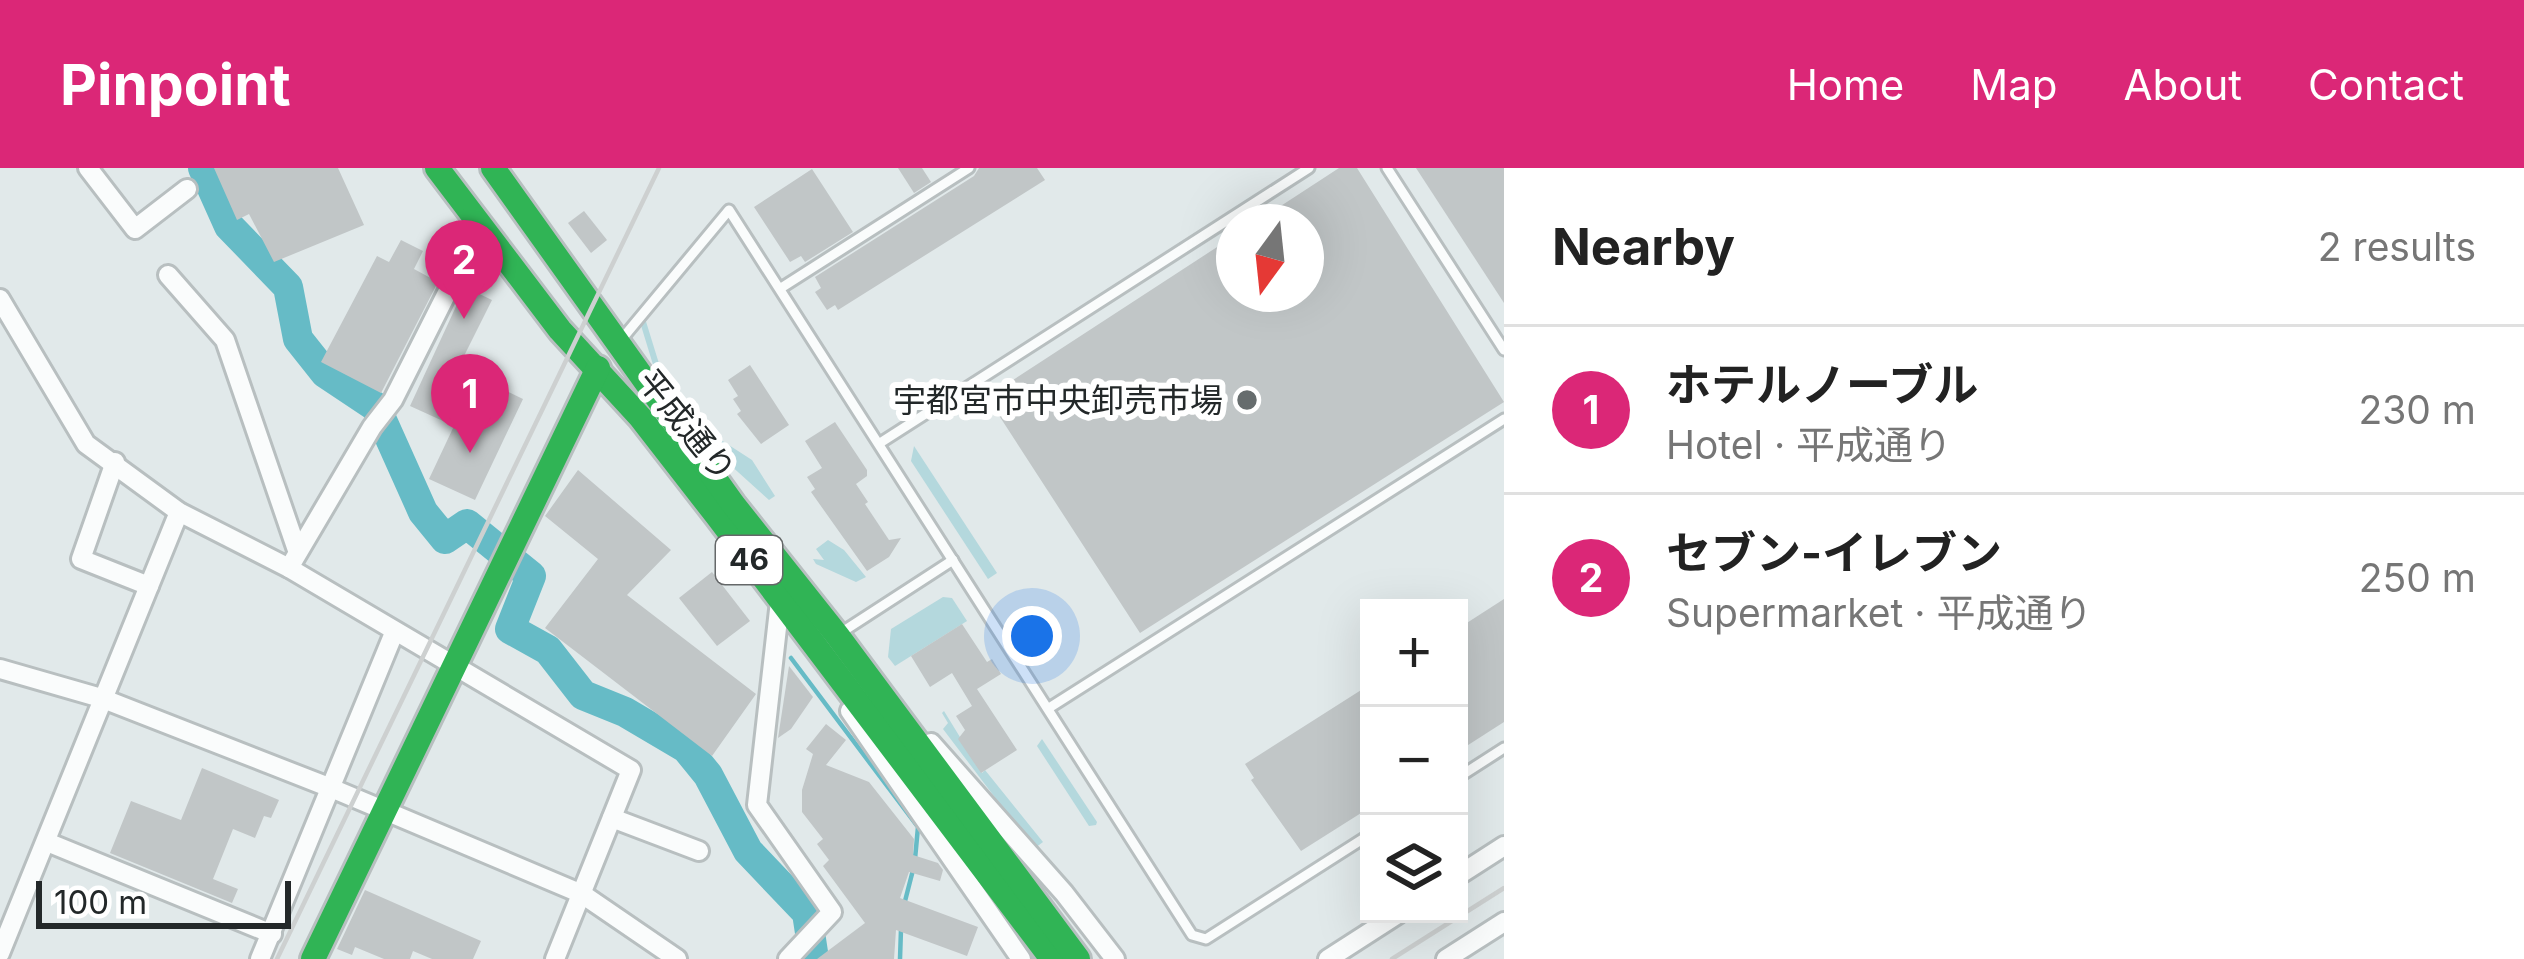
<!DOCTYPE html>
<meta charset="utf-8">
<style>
body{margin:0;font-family:Inter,"Noto Sans JP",sans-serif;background:#f2f2f2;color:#222}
.controls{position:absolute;right:36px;bottom:36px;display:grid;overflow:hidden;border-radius:0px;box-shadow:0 12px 48px #0002}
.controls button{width:108px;height:108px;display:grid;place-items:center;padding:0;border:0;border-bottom:3px solid #e0e0e0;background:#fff;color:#222;font:60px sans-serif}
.compass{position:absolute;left:1216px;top:36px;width:108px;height:108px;border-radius:50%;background:#fff;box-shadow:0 12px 48px #0002;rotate:195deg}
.scale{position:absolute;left:36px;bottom:30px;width:255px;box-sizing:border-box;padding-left:12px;border:6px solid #232829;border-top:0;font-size:33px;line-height:42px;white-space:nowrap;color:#232829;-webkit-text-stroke:9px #fff;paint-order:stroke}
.you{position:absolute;left:1032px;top:468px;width:42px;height:42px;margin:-30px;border:9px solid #fff;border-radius:50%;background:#1a73e8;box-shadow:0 0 0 18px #1a73e833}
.badge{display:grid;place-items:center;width:78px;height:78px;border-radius:50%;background:#db2777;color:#fff;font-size:39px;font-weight:700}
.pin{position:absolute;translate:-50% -99px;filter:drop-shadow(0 3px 6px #0008)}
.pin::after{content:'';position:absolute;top:63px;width:42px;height:36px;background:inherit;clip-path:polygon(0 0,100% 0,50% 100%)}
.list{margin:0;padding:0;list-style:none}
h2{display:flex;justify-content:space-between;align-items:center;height:156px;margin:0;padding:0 48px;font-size:51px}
h2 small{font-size:39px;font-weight:400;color:#767676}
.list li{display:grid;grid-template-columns:78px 1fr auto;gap:36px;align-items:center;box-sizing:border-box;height:168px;padding:0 48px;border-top:3px solid #e0e0e0}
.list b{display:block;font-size:45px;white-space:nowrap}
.list p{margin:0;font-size:39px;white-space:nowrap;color:#767676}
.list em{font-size:39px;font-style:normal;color:#767676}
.icon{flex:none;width:66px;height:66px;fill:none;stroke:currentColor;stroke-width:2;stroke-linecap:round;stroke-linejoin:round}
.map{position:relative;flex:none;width:1504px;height:791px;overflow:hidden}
header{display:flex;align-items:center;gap:72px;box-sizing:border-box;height:168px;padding:0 60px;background:#db2777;color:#fff}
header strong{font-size:57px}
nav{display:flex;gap:66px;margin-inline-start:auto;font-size:42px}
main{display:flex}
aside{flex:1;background:#fff}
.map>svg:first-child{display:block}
</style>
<header>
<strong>Pinpoint</strong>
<nav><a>Home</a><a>Map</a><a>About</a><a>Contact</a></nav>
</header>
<main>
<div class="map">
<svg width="1504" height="791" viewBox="0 0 1504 791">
<rect width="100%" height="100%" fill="#e1e9ea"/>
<g fill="#b4d8dd">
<path d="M644 147 673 241 752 292 775 328 769 332 666 239 639 151Z"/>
<path d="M914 278 997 405 988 411 911 293Z"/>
<path d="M828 372 844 382 866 409 856 414 816 396 813 391 824 392 816 381Z"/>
<path d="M943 429 952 430 967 453 895 498 888 489 891 461Z"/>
<path d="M944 543 982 605 985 602 1043 674 1035 680 1028 673 943 561 948 555 942 545Z"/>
<path d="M1042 571 1097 654 1096 657 1089 658 1037 578Z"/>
</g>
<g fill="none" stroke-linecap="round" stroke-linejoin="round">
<g stroke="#66bbc6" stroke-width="4.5">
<path d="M791 490 918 659 915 691"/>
<path d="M904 737 913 702"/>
<path d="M900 791 901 761"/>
</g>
<path stroke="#66bbc6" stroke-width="30" d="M203 0 229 58 288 119 298 171 325 205 376 239 423 344 445 371 467 356 531 408 510 461 548 482 583 527 625 544 686 580 708 607 748 683 807 745 814 791"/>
</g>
<g fill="#c1c6c7">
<path d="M214 0H338L364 57 274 94 249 46 237 52Z"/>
<path d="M898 0H922L931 14 914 25Z"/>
<path d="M979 0H1037L1045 12 838 142 835 137 827 142 815 124 821 120 815 109 974 8Z"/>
<path d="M1339 0H1357L1504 234 1140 465 987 229 1234 68V126H1306V54H1256Z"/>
<path d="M1416 0H1504V135Z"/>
<path d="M812 1 853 64 805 94 801 88 790 94 754 39Z"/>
<path d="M584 43 607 72 591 85 568 55Z"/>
<path d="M401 72 423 83 414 101 438 114 381 225 321 194 377 88 389 94Z"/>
<path d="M465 119 492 132 458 200 523 231 475 332 429 311 454 258 410 238Z"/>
<path d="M750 197 789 257 761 276 737 246 741 243 733 231 738 228 728 212Z"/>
<path d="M835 254 867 302V308L856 316 868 334 865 336 889 372 901 370 889 389 867 403 811 324 815 321 807 309 822 300 805 273Z"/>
<path d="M578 302 671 382 627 427 756 526 712 588 545 460 598 391 545 348Z"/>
<path d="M712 404 750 453 717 478 679 430Z"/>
<path d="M1504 431V554L1465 579 1459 569V460Z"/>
<path d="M962 456 987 494 992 491 1001 506 977 521 1017 582 981 605 958 571 965 562 956 548 972 538 952 505 930 519 911 488Z"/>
<path d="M789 498 813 529 791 561 778 570Z"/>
<path d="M1369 517V640L1301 683 1251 612 1254 610 1245 596Z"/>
<path d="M826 556 846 572 826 597 869 614 914 671 913 687 938 695 943 702 940 713 909 704 900 730 978 759 967 788 896 762 894 791H817L865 755 823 698 829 692 817 676 823 671 802 644V622L813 586 806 581Z"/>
<path d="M202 600 279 632 271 650 264 648 255 670 233 661 213 711 238 721 232 735 110 685 131 633 181 652Z"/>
<path d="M365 722 481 773 473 791H432L413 783 410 791H384L355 779 352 787 337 781Z"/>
</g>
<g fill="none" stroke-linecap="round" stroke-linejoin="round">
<defs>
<g id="lane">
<path d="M1387 0 1504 182"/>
<path d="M781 120 969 0"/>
<path d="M621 172 729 42 1192 767 1206 771 1369 667"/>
<path d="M880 275 1309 0"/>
<path d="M842 464 953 392"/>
<path d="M1049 540 1504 251"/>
<path d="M1459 609 1504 580"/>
</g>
<g id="street">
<path d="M88 0 135 61 187 21"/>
<path d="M168 107 225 172 297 382"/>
<path d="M0 131 86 276 179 344 289 400 631 602 555 791"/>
<path d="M115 294 81 391 149 418"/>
<path d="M289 400 372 259 393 232 455 109 486 65"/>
<path d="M780 433 757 637 832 744 788 791"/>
<path d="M0 501 101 530 331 620 582 726 677 791"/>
<path d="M850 543 1021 791"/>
<path d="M931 575 1064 725 1115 791"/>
<path d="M612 650 699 683"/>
<path d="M47 674 272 766"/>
<path d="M1459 707 1504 678"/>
<path d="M0 785 179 344"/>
<path d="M260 791 394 465"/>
<path d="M1328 791 1398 746"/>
<path d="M1446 791 1504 754"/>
</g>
<g id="fast">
<path d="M437 0 560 162 640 249 717 348 1052 791"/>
<path d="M493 0 733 336 837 467 1078 791"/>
<path d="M313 791 598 200"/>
</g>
</defs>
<use href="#lane" stroke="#b8bfc0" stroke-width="15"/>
<use href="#street" stroke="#b8bfc0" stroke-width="24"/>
<use href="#fast" stroke="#b8bfc0" stroke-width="30"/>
<use href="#lane" stroke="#fafcfc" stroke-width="9"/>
<use href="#street" stroke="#fafcfc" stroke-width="18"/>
<use href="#fast" stroke="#30b455" stroke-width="24"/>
<g stroke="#cdd0d0" stroke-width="4.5">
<path d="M277 791 659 0"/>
<path d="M1392 791 1504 720"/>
</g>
</g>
<circle fill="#666c6d" stroke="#fff" stroke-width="4.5" cx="1247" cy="232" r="12"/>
<g text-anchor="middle" stroke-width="12" stroke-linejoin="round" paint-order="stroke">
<rect fill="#fff" stroke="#656869" stroke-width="3" x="716" y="368" width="66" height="48" rx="9"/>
<g font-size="30" font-weight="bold" fill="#232829">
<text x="749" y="402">46</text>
</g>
<g font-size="33" fill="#232829" stroke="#fff" text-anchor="end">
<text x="1223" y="244">宇都宮市中央卸売市場</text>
</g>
<g font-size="33" fill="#232829" stroke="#fff">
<text transform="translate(687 257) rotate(51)" y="12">平成通り</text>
</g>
</g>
</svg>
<div class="controls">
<button>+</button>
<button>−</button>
<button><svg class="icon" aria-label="layers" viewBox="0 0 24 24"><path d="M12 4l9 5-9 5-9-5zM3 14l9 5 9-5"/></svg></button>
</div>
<svg class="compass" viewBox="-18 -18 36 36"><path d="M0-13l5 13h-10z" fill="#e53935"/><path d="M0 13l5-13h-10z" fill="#767676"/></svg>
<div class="scale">100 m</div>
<div class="you"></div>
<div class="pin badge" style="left:470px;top:285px">1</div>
<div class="pin badge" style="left:464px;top:151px">2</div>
</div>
<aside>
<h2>Nearby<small>2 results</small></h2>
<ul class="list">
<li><span class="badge">1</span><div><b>ホテルノーブル</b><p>Hotel · 平成通り</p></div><em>230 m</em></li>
<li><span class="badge">2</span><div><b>セブン-イレブン</b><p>Supermarket · 平成通り</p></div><em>250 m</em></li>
</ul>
</aside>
</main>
